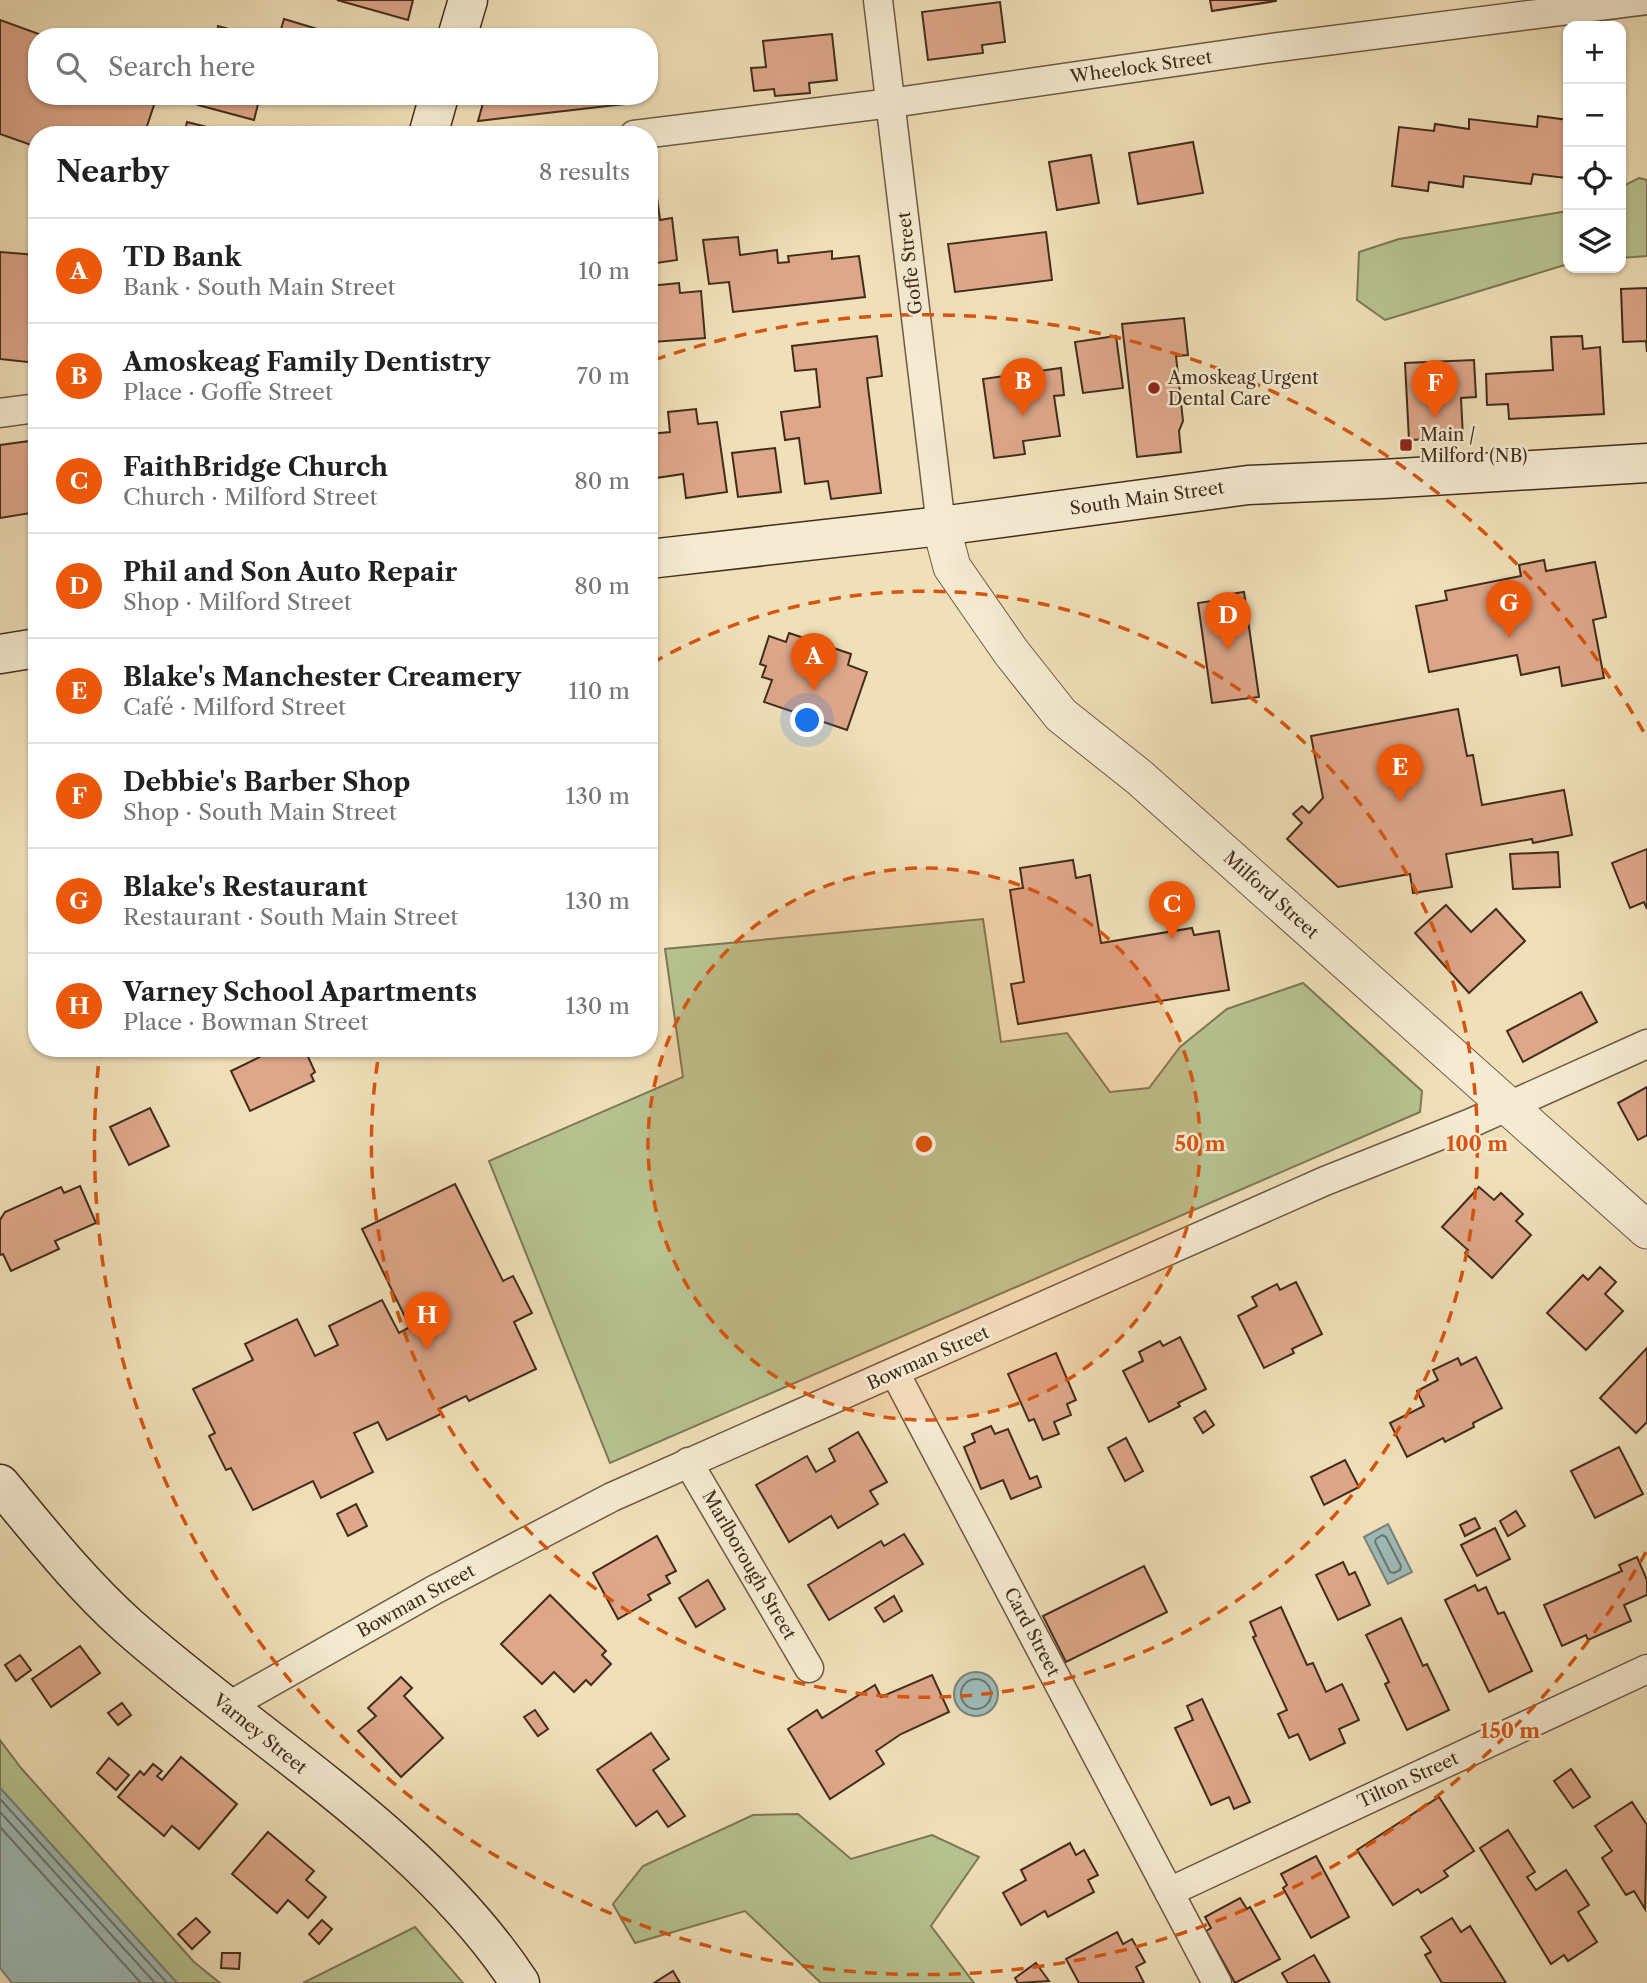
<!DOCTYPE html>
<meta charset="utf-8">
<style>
body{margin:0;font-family:"Libre Caslon Text",serif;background:#f2f2f2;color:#222}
.controls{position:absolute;right:21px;top:21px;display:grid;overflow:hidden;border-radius:14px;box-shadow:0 2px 5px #0004}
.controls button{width:63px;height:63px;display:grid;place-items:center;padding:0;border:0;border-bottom:2px solid #e0e0e0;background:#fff;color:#222;font:35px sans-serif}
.you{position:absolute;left:808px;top:721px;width:24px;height:24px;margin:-18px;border:5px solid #fff;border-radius:50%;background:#1a73e8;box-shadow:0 0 0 10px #1a73e833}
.badge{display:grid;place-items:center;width:46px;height:46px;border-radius:50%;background:#ea580c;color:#fff;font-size:23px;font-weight:700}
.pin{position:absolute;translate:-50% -58px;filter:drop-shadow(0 2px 4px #0008)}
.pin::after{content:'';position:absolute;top:37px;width:24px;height:21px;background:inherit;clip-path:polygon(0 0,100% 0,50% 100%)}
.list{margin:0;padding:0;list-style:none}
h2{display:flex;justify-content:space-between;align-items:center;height:91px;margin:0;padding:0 28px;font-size:30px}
h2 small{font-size:23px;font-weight:400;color:#767676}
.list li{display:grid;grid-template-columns:46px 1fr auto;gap:21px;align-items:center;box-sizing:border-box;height:105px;padding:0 28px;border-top:2px solid #e0e0e0}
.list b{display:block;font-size:26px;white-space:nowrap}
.list p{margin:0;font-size:23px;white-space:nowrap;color:#767676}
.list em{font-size:23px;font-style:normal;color:#767676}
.icon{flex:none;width:38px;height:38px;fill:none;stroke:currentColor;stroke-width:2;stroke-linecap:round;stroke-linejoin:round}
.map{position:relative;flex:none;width:1647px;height:1983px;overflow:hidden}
.search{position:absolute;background:#fff;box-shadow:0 2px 5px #0004;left:28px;top:28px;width:630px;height:77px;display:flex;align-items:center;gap:18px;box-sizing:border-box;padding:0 24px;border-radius:28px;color:#767676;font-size:26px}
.panel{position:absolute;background:#fff;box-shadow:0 2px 5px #0004;left:28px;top:126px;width:630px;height:931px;border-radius:28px}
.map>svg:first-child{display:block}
</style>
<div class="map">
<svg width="1647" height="1983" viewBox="0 0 1647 1983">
<rect width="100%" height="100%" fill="#f0e0b9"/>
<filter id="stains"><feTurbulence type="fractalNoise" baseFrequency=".00286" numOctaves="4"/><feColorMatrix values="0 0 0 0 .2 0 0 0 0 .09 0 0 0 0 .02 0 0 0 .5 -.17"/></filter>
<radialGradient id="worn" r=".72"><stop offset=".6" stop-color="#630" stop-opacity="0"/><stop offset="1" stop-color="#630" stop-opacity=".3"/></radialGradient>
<g fill="#b7c391" stroke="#7c7856" stroke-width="2">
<path d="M1639 178 1647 180V256L1621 258V187Z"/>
<path d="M1568 211V264L1385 320 1357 300 1359 252 1399 239Z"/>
<path d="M983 919 1001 1042 1067 1033 1110 1092 1149 1088 1180 1047 1227 1009 1303 983 1422 1091 1420 1112 610 1463 489 1161 683 1077 665 949Z"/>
<path d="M0 1740 21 1768 194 1962 220 1983H177L0 1788Z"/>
<path d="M798 1814 851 1859 932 1835 979 1857 931 1926 974 1983H821L745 1911 635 1943 613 1904 643 1866 753 1815Z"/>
<path d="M415 1927 463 1983H303Z"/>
</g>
<g fill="#9dbbb8" stroke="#798279" stroke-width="2">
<path d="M1388 1524 1412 1572 1388 1584 1364 1537Z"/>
<circle cx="976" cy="1694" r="22"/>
<path d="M0 1788 177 1983H12L0 1968Z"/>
</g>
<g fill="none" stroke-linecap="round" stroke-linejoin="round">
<g stroke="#70746a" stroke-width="2">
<path d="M1382 1535 1386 1537 1401 1566 1400 1570 1394 1573 1390 1572 1375 1542 1376 1539Z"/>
<circle cx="976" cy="1694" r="15"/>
<path d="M0 1799 167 1983"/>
<path d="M0 1812 155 1983"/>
<path d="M0 1827 141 1983"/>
</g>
</g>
<g fill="#dea78a" stroke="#422d1b" stroke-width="2">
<path d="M337 0H413L408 20Z"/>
<path d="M1210 0H1276V1L1212 11Z"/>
<path d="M1000 2 1005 42 982 45 983 53 928 60 922 12Z"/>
<path d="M284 19 344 37H266L267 33 279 36Z"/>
<path d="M0 20 47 37H37V96H157L144 135H37V147L0 134Z"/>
<path d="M218 26 250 35 249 37H216Z"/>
<path d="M832 34 837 80 809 83 810 93 775 96 774 89 754 91 751 68 766 67 763 41Z"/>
<path d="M200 96H260L254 120 198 105Z"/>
<path d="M485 96H633V103L478 121Z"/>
<path d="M1538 116 1568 120V171L1566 178 1533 174 1531 184 1464 176 1463 187 1429 182 1428 191 1392 186 1399 127 1434 131 1435 124 1469 129V119L1537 127Z"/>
<path d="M187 122 219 130 217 135H184Z"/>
<path d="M1193 142 1203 193 1138 204 1129 153Z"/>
<path d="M1091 155 1099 203 1057 210 1049 162Z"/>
<path d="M656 190 660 220 672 218 677 260 649 264V191Z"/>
<path d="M1046 232 1052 280 955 292 948 244Z"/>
<path d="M738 237 740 255 777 250 778 263 789 262 788 256 832 251V259L859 256 865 297 733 312 729 282 709 284 703 240Z"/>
<path d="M0 252 37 255V363L0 359Z"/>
<path d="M679 283 680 293 701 291 705 338 653 342V337H649V286Z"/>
<path d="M1647 288V352L1646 341 1623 342 1621 289Z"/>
<path d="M1184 318 1188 355 1176 356 1183 421 1179 431 1181 452 1137 457 1122 324Z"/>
<path d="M877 336 882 376 867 378 881 493 831 499 828 481 805 484 799 438 785 440 781 412 820 407 816 369 795 371 792 346Z"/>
<path d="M1116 336 1123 388 1083 393 1075 342Z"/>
<path d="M1582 336 1583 349 1600 347 1604 414 1509 419 1508 404 1487 405 1486 374 1553 370 1551 337Z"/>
<path d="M1474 360 1476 397 1461 398 1463 438 1409 440 1405 363Z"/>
<path d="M1061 368 1064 395 1054 396 1060 436 1023 441 1025 454 994 458 983 379Z"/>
<path d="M696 409 698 424 717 422 727 492 686 498 683 474 656 478 650 434 670 432 668 412Z"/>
<path d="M37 440V512L0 518V445Z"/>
<path d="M775 448 781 492 738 497 732 453Z"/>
<path d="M1544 560 1546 571 1595 562 1606 617 1593 620 1604 678 1562 686 1559 667 1521 675 1517 655 1429 672 1416 606 1447 600 1445 591 1521 576 1519 565Z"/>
<path d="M1244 592 1259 697 1212 703 1198 603 1219 600 1218 596Z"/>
<path d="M789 633 851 654 848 665 867 672 847 730 764 702 772 680 762 677 766 666 760 664 769 636 786 642Z"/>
<path d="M1458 709 1467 756 1473 755 1482 805 1564 790 1572 835 1533 843 1532 839 1446 854 1452 887 1413 893 1410 874 1338 887 1287 839 1302 823 1293 814 1302 806 1309 813 1323 798 1311 736Z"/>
<path d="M1647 849V909L1644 902 1630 908 1612 863Z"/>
<path d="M1558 852 1560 887 1513 889 1510 854Z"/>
<path d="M1073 860 1076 878 1090 875 1101 943 1192 928 1194 935 1219 931 1229 990 1018 1024 1011 984 1024 982 1010 890 1023 888 1020 868Z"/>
<path d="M1446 905 1471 932 1496 909 1525 941 1469 993 1415 933Z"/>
<path d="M1581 992 1597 1022 1523 1062 1507 1031Z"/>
<path d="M278 1048H304L315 1072 311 1075 314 1081 250 1111 231 1071Z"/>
<path d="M1647 1087V1135L1638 1140 1618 1103Z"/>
<path d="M150 1108 169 1146 129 1165 110 1127Z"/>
<path d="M455 1184 503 1281 513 1276 532 1313 514 1322 536 1369 469 1401 466 1396 439 1409 441 1414 387 1440 378 1422 354 1433 373 1472 321 1498 313 1481 253 1510 231 1468 226 1470 209 1436 215 1433 193 1389 253 1360 245 1344 297 1319 315 1356 338 1345 329 1326 382 1300 399 1333 410 1327 362 1229Z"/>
<path d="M80 1186 96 1223 55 1241 59 1249 11 1271 3 1254 0 1255V1220L5 1212 61 1187 64 1193Z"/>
<path d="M1479 1187 1494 1200 1501 1193 1523 1214 1516 1221 1531 1235 1492 1278 1465 1253 1468 1250 1442 1227Z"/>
<path d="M1600 1267 1616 1282 1605 1294 1623 1311 1586 1350 1547 1313 1583 1275 1588 1280Z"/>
<path d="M1296 1282 1322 1334 1292 1349 1294 1353 1264 1368 1238 1316 1257 1306 1252 1297 1277 1284 1280 1290Z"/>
<path d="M1180 1337 1206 1389 1178 1403 1180 1406 1149 1422 1123 1371 1143 1361 1139 1352 1160 1341 1163 1346Z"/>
<path d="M1647 1348V1422L1636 1433 1600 1398Z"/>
<path d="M1056 1353 1076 1400 1067 1404 1071 1415 1054 1422 1059 1434 1043 1440 1034 1419 1029 1421 1008 1374Z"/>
<path d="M1476 1357 1502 1408 1473 1423 1474 1427 1445 1442 1443 1438 1407 1457 1390 1423 1424 1406 1417 1391 1438 1380 1433 1370 1458 1358 1461 1365Z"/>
<path d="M1205 1411 1214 1425 1203 1433 1194 1418Z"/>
<path d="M991 1426 995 1434 1008 1429 1030 1479 1037 1476 1041 1487 1011 1499 1003 1480 981 1489 964 1447 975 1442 972 1434Z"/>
<path d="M858 1432 887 1482 870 1491 878 1504 838 1528 831 1516 789 1542 756 1485 807 1456 816 1472 835 1461 829 1449Z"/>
<path d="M1126 1438 1143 1471 1125 1481 1108 1448Z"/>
<path d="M1619 1447 1643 1494 1595 1518 1571 1471Z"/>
<path d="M1345 1460 1359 1487 1324 1505 1311 1477Z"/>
<path d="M356 1504 367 1526 348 1536 337 1514Z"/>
<path d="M1516 1511 1525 1526 1508 1536 1500 1521Z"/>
<path d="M1475 1518 1480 1528 1465 1536 1460 1525Z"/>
<path d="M1495 1528 1510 1559 1477 1576 1461 1545Z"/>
<path d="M904 1534 923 1564 829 1620 808 1585 881 1541 884 1546Z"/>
<path d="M657 1536 676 1571 666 1576 670 1583 648 1595 651 1600 618 1619 593 1573Z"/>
<path d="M1637 1557 1647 1580V1595L1624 1605 1631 1621 1588 1640 1586 1635 1562 1646 1544 1605 1622 1571 1619 1565Z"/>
<path d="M1343 1562 1349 1575 1355 1572 1370 1605 1338 1620 1316 1575Z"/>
<path d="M1144 1566 1167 1612 1066 1662 1043 1616Z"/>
<path d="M708 1580 725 1609 696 1627 679 1598Z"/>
<path d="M1475 1585 1478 1591 1486 1587 1498 1614 1504 1612 1532 1671 1489 1692 1445 1600Z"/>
<path d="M550 1595 606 1651 602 1655 611 1664 591 1685 586 1680 574 1692 554 1672 542 1684 501 1644Z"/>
<path d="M894 1596 902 1611 884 1622 875 1608Z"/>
<path d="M1281 1607 1307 1665 1313 1663 1326 1692 1342 1684 1359 1720 1339 1729 1345 1743 1310 1760 1298 1734 1289 1738 1278 1714 1287 1710 1253 1637 1256 1636 1250 1622Z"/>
<path d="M1401 1618 1423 1666 1427 1664 1449 1710 1407 1730 1385 1684 1389 1682 1366 1635Z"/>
<path d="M80 1646 100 1673 51 1707 32 1679Z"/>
<path d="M20 1655 31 1670 16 1681 5 1665Z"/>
<path d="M932 1675 949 1712 901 1734 876 1751 884 1764 830 1799 788 1729 817 1710 822 1718 875 1685 881 1697Z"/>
<path d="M401 1677 412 1688 404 1696 443 1738 401 1777 358 1731 376 1716 368 1708Z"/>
<path d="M1202 1699 1250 1802 1234 1809 1229 1797 1211 1805 1175 1728 1193 1720 1187 1706Z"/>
<path d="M122 1703 131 1715 118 1725 108 1713Z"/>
<path d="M535 1710 548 1729 538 1736 524 1717Z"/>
<path d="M651 1733 669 1759 653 1770 685 1816 668 1827 657 1811 636 1826 597 1770Z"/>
<path d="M181 1757 237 1804 199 1849 172 1826 164 1836 118 1797 140 1771 144 1775 153 1764 162 1771 157 1776 162 1780Z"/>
<path d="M109 1758 129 1775 116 1790 97 1773Z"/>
<path d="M1571 1769 1590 1797 1573 1808 1554 1781Z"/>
<path d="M1439 1797 1474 1851 1444 1871 1448 1876 1421 1893 1418 1889 1393 1905 1357 1850Z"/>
<path d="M1632 1802 1647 1825 1645 1909 1634 1891 1626 1895 1602 1858 1612 1851 1595 1826Z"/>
<path d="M1508 1830 1535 1872 1527 1877 1536 1890 1566 1870 1589 1905 1578 1912 1597 1942 1568 1961 1564 1955 1551 1964 1480 1848Z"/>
<path d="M268 1832 314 1871 306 1880 326 1897 308 1918 288 1900 277 1913 232 1874Z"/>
<path d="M1070 1843 1076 1855 1084 1850 1098 1875 1088 1880 1094 1892 1048 1917 1045 1911 1021 1925 1003 1893 1026 1880 1021 1870Z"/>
<path d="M1316 1856 1349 1917 1311 1938 1283 1888 1287 1885 1281 1874Z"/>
<path d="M1240 1898 1247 1909 1250 1907 1280 1959 1235 1983 1206 1931 1211 1928 1205 1917Z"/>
<path d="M196 1918 210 1932 192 1949 178 1934Z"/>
<path d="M1452 1918 1461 1932 1470 1926 1506 1983H1442L1425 1955 1431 1952 1421 1937Z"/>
<path d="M322 1920 332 1929 319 1944 309 1934Z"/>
<path d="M1117 1932 1123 1944 1132 1939 1145 1962 1136 1967 1144 1983H1079L1066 1959Z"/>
<path d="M222 1953H240L239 1969 221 1968Z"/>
<path d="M1314 1955 1330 1983H1288L1282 1973Z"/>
<path d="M1036 1963 1049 1981 1018 1983 1015 1978Z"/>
<path d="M673 1971 680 1983H654Z"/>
</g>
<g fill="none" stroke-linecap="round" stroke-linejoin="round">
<defs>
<g id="minor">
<path d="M878 0 941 526"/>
<path d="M634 135 891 103 1264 49 1647 0"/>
<path d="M0 413 37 408"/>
<path d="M895 1373 1217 1983"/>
<path d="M688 1462 809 1668"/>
<path d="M227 1707 434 1590 612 1497 1325 1181 1471 1123 1647 1044"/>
<path d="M1169 1892 1647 1669"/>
</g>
<path id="tertiary" d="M941 526 952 567 1011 652 1061 715 1139 777 1647 1230"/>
<g id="secondary">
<path d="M457 37 468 0"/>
<path d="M428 135 439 96"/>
<path d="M649 559 941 526 1248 485 1383 479 1647 463"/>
<path d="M0 654 37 648"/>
<path d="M0 1484C41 1533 80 1583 128 1626 258 1741 424 1837 520 1983"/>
</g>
</defs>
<use href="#minor" stroke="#6e5a42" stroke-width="31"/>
<use href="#tertiary" stroke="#6e5a42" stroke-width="39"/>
<use href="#secondary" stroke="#422d1b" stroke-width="41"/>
<use href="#minor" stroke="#f5ebd2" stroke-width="28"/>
<use href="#tertiary" stroke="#f5ebd2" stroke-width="37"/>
<use href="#secondary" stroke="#f5ebd2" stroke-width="38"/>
</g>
<circle cx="924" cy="1144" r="276" fill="#d7550e" fill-opacity=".12"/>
<g fill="none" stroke="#d7550e" stroke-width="3.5" stroke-dasharray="12 9">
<circle cx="924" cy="1144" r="276"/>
<path d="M652 663A553 553 0 1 1 379 1053"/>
<path d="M1646 1552A829 829 0 0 1 100 1050M654 360A829 829 0 0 1 1646 736"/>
</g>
<g fill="#8f2418" stroke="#f5ebd2" stroke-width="2.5">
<circle cx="1154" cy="388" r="7"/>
<rect x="1399" y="438" width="14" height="14" rx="3.5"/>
</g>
<g text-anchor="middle" stroke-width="5" stroke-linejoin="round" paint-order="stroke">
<g font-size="18" fill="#422d1b" stroke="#f5ebd2">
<text transform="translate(1141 67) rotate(-8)" y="6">Wheelock Street</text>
<text transform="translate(910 263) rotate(-97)" y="6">Goffe Street</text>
<text transform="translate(1147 498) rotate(-8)" y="6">South Main Street</text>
<text transform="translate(1271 895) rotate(42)" y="6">Milford Street</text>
<text transform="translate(928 1358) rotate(-24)" y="6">Bowman Street</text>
<text transform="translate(749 1565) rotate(60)" y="6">Marlborough Street</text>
<text transform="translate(416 1601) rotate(-29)" y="6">Bowman Street</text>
<text transform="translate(1032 1632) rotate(62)" y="6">Card Street</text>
<text transform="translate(260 1734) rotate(39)" y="6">Varney Street</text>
<text transform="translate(1408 1780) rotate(-25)" y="6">Tilton Street</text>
</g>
<g font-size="18" fill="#422d1b" stroke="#f5ebd2" text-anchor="start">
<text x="1168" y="384">Amoskeag Urgent<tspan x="1168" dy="21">Dental Care</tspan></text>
<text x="1420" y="441">Main /<tspan x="1420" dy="21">Milford (NB)</tspan></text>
</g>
</g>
<circle cx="924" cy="1144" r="10" fill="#d7550e" stroke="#f5ebd2" stroke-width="3.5"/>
<g font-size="21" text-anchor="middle" font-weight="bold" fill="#d7550e" stroke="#f5ebd2" stroke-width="5" stroke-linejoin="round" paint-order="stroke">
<text x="1200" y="1151">50 m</text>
<text x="1477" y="1151">100 m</text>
<text x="1510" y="1738">150 m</text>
</g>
<rect width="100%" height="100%" filter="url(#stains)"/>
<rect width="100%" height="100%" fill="url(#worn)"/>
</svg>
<div class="controls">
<button>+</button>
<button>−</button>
<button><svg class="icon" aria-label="locate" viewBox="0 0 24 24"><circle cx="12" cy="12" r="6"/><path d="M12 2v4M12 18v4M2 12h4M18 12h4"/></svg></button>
<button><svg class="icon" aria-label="layers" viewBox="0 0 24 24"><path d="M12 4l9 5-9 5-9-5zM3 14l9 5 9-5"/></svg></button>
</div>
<div class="you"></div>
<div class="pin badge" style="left:814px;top:691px">A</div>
<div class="pin badge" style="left:1023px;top:416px">B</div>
<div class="pin badge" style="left:1172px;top:939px">C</div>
<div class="pin badge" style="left:1228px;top:650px">D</div>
<div class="pin badge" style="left:1400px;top:802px">E</div>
<div class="pin badge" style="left:1435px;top:418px">F</div>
<div class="pin badge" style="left:1509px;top:638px">G</div>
<div class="pin badge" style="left:427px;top:1350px">H</div>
<div class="search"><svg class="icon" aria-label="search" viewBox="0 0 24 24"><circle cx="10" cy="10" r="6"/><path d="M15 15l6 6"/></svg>Search here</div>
<section class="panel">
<h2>Nearby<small>8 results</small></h2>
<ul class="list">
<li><span class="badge">A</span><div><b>TD Bank</b><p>Bank · South Main Street</p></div><em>10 m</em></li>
<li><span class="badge">B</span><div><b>Amoskeag Family Dentistry</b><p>Place · Goffe Street</p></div><em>70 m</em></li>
<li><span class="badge">C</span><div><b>FaithBridge Church</b><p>Church · Milford Street</p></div><em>80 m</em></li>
<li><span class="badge">D</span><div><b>Phil and Son Auto Repair</b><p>Shop · Milford Street</p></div><em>80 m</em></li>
<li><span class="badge">E</span><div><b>Blake's Manchester Creamery</b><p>Café · Milford Street</p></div><em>110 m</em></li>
<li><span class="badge">F</span><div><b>Debbie's Barber Shop</b><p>Shop · South Main Street</p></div><em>130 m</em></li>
<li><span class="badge">G</span><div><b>Blake's Restaurant</b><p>Restaurant · South Main Street</p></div><em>130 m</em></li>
<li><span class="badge">H</span><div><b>Varney School Apartments</b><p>Place · Bowman Street</p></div><em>130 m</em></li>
</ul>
</section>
</div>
